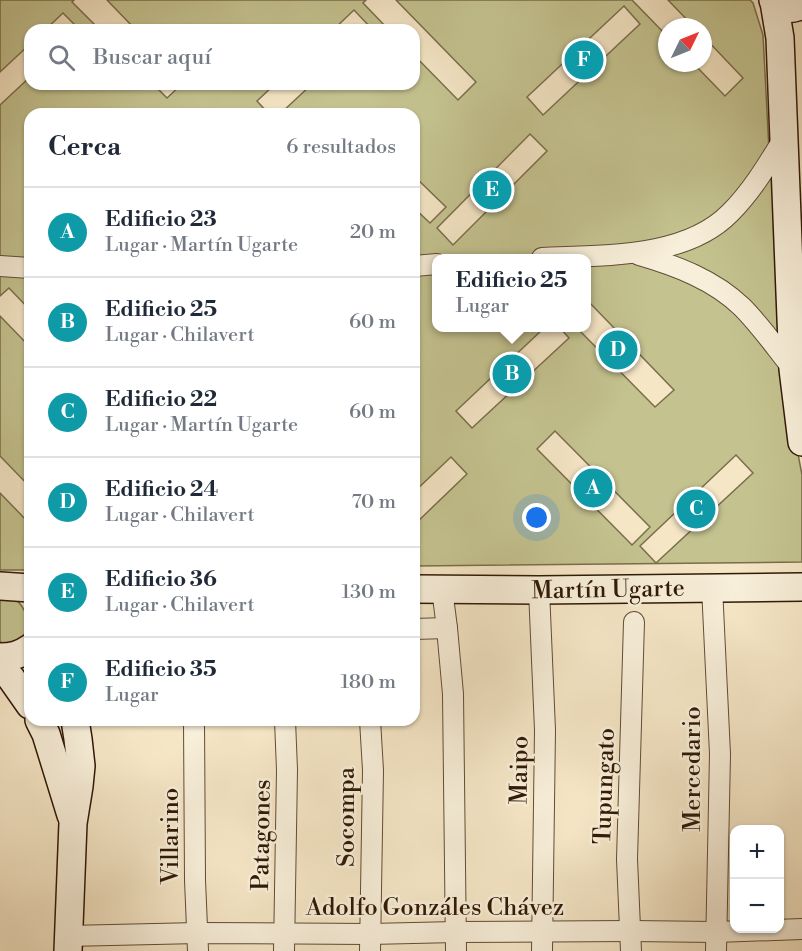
<!DOCTYPE html>
<html lang="es">
<meta charset="utf-8">
<style>
body{margin:0;font-family:"Libre Bodoni",serif;background:#f2f2f3;color:#1f2937}
.controls{position:absolute;right:18px;bottom:18px;display:grid;overflow:hidden;border-radius:12px;box-shadow:0 2px 4px #0004}
.controls button{width:54px;height:54px;display:grid;place-items:center;padding:0;border:0;border-bottom:2px solid #e0e1e3;background:#fff;color:#1f2937;font:30px sans-serif}
.compass{position:absolute;left:658px;top:18px;width:54px;height:54px;border-radius:50%;background:#fff;box-shadow:0 2px 4px #0004;rotate:47deg}
.you{position:absolute;left:537px;top:518px;width:21px;height:21px;margin:-15px;border:4px solid #fff;border-radius:50%;background:#1a73e8;box-shadow:0 0 0 9px #1a73e833}
.badge{display:grid;place-items:center;width:39px;height:39px;border-radius:50%;background:#0b8043;color:#fff;font-size:20px;font-weight:700}
.pin{position:absolute;translate:-50% -50%;border:3px solid #fff;box-shadow:0 2px 6px #0006}
.popup{position:absolute;left:432px;top:254px;width:159px;height:78px;box-sizing:border-box;display:grid;place-content:center;border-radius:12px;background:#fff;filter:drop-shadow(0 2px 4px #0005);font-size:20px;white-space:nowrap;color:#747a83}
.popup b{font-size:22px;color:#1f2937}
.popup::after{content:'';position:absolute;left:50%;top:100%;margin-left:-12px;border:12px solid transparent;border-top-color:#fff}
.list{margin:0;padding:0;list-style:none}
h2{display:flex;justify-content:space-between;align-items:center;height:78px;margin:0;padding:0 24px;font-size:26px}
h2 small{font-size:20px;font-weight:400;color:#747a83}
.list li{display:grid;grid-template-columns:39px 1fr auto;gap:18px;align-items:center;box-sizing:border-box;height:90px;padding:0 24px;border-top:2px solid #e0e1e3}
.list b{display:block;font-size:22px;white-space:nowrap}
.list p{margin:0;font-size:20px;white-space:nowrap;color:#747a83}
.list em{font-size:20px;font-style:normal;color:#747a83}
.icon{flex:none;width:33px;height:33px;fill:none;stroke:currentColor;stroke-width:2;stroke-linecap:round;stroke-linejoin:round}
.map{position:relative;flex:none;width:802px;height:951px;overflow:hidden}
.search{position:absolute;background:#fff;box-shadow:0 2px 4px #0004;left:24px;top:24px;width:396px;height:66px;display:flex;align-items:center;gap:15px;box-sizing:border-box;padding:0 21px;border-radius:18px;color:#747a83;font-size:22px}
.panel{position:absolute;background:#fff;box-shadow:0 2px 4px #0004;left:24px;top:108px;width:396px;height:618px;border-radius:18px}
.map>svg:first-child{display:block}
</style>
<div class="map">
<svg width="802" height="951" viewBox="0 0 802 951">
<rect width="100%" height="100%" fill="#f5e6c6"/>
<filter id="stains"><feTurbulence type="fractalNoise" baseFrequency=".00333" numOctaves="4"/><feColorMatrix values="0 0 0 0 .2 0 0 0 0 .09 0 0 0 0 .02 0 0 0 .5 -.17"/></filter>
<radialGradient id="worn" r=".72"><stop offset=".6" stop-color="#630" stop-opacity="0"/><stop offset="1" stop-color="#630" stop-opacity=".3"/></radialGradient>
<g fill="#c4c390" stroke="#7a6e4b" stroke-width="1.5" fill-rule="evenodd">
<path d="M0 0H74L72 2 100 30H80L63 13 45 30H30V44L0 72Z"/>
<path d="M107 0H366L363 3 389 30H369L371 28 354 10 333 30H136Z"/>
<path d="M396 0H632L667 36V63H693L725 96 743 78 703 36V27H694L668 0H750L753 3 763 35 770 169 772 168 773 206 788 401 802 475V562L414 566V525L467 474 451 457 414 492V208L430 223 446 207 414 176V114H350L348 113 347 114H280L312 84H414V55L458 100 476 82ZM624 6 640 24 543 115 527 97ZM530 134 547 151 453 245 437 228ZM437 258H587V300L674 390 655 407 577 328H560L569 338 472 428 456 411 544 328H437ZM555 431 650 527 632 545 537 449ZM736 455 753 473 656 563 640 546Z"/>
<path d="M30 77V84H153L167 98 182 84H275L257 101 269 114H30V310L9 288 0 296V105Z"/>
<path d="M0 316 30 347V487L0 456Z"/>
<path d="M0 493 30 524V570H0Z"/>
<path d="M0 596C4 597 11 597 14 599 18 601 22 606 24 610 27 614 29 619 29 624 28 636 11 647 0 642Z"/>
</g>
<g fill="none" stroke-linecap="round" stroke-linejoin="round">
<defs>
<g id="street">
<path d="M639 255C677 266 714 280 742 307 761 326 776 348 793 369"/>
<path d="M542 258C602 255 685 259 730 213 752 191 768 164 784 138"/>
<path d="M0 266 30 268"/>
<path d="M414 266 437 264"/>
<path d="M712 587 720 754 716 951"/>
<path d="M442 589 447 628 453 694 456 951"/>
<path d="M539 590 545 730 542 951"/>
<path d="M414 629 447 628"/>
<path d="M194 720 195 880 198 951"/>
<path d="M370 720 373 770 370 951"/>
<path d="M68 936 198 933 370 934 456 932 631 931 716 932 802 929"/>
<path d="M284 951 287 770 285 720"/>
<path d="M631 951 627 859 634 622"/>
</g>
<g id="secondary">
<path d="M773 0C781 9 791 11 802 5"/>
<path d="M774 2 780 38 793 369 802 442"/>
<path d="M0 586 30 588"/>
<path d="M414 589 539 590 802 587"/>
<path d="M0 657C12 657 20 655 30 648"/>
<path d="M0 667 11 678 30 705"/>
<path d="M39 720 46 734 71 815"/>
<path d="M68 951 73 823 79 786 81 766 78 739 75 720"/>
</g>
</defs>
<use href="#street" stroke="#614c36" stroke-width="22"/>
<use href="#secondary" stroke="#301906" stroke-width="30"/>
<use href="#street" stroke="#f8efda" stroke-width="20"/>
<use href="#secondary" stroke="#f8efda" stroke-width="27"/>
</g>
<g text-anchor="middle" stroke-width="5" stroke-linejoin="round" paint-order="stroke">
<g font-size="24" fill="#301906" stroke="#f8efda">
<text transform="translate(608 589) rotate(-1)" y="8">Martín Ugarte</text>
<text transform="translate(692 769) rotate(-90)" y="8">Mercedario</text>
<text transform="translate(519 770) rotate(-89)" y="8">Maipo</text>
<text transform="translate(604 786) rotate(-88)" y="8">Tupungato</text>
<text transform="translate(346 817) rotate(-90)" y="8">Socompa</text>
<text transform="translate(261 835) rotate(-89)" y="8">Patagones</text>
<text transform="translate(170 836) rotate(-90)" y="8">Villarino</text>
<text x="435" y="915">Adolfo Gonzáles Chávez</text>
</g>
</g>
<rect width="100%" height="100%" filter="url(#stains)"/>
<rect width="100%" height="100%" fill="url(#worn)"/>
</svg>
<div class="controls">
<button>+</button>
<button>−</button>
</div>
<svg class="compass" viewBox="-18 -18 36 36"><path d="M0-13l5 13h-10z" fill="#e53935"/><path d="M0 13l5-13h-10z" fill="#747a83"/></svg>
<div class="you"></div>
<div class="pin badge" style="left:593px;top:488px;background:#0f9aa8">A</div>
<div class="pin badge" style="left:512px;top:374px;background:#0f9aa8">B</div>
<div class="popup"><b>Edificio 25</b>Lugar</div>
<div class="pin badge" style="left:696px;top:509px;background:#0f9aa8">C</div>
<div class="pin badge" style="left:618px;top:350px;background:#0f9aa8">D</div>
<div class="pin badge" style="left:492px;top:190px;background:#0f9aa8">E</div>
<div class="pin badge" style="left:584px;top:60px;background:#0f9aa8">F</div>
<div class="search"><svg class="icon" aria-label="search" viewBox="0 0 24 24"><circle cx="10" cy="10" r="6"/><path d="M15 15l6 6"/></svg>Buscar aquí</div>
<section class="panel">
<h2>Cerca<small>6 resultados</small></h2>
<ul class="list">
<li><span class="badge" style="background:#0f9aa8">A</span><div><b>Edificio 23</b><p>Lugar · Martín Ugarte</p></div><em>20 m</em></li>
<li><span class="badge" style="background:#0f9aa8">B</span><div><b>Edificio 25</b><p>Lugar · Chilavert</p></div><em>60 m</em></li>
<li><span class="badge" style="background:#0f9aa8">C</span><div><b>Edificio 22</b><p>Lugar · Martín Ugarte</p></div><em>60 m</em></li>
<li><span class="badge" style="background:#0f9aa8">D</span><div><b>Edificio 24</b><p>Lugar · Chilavert</p></div><em>70 m</em></li>
<li><span class="badge" style="background:#0f9aa8">E</span><div><b>Edificio 36</b><p>Lugar · Chilavert</p></div><em>130 m</em></li>
<li><span class="badge" style="background:#0f9aa8">F</span><div><b>Edificio 35</b><p>Lugar</p></div><em>180 m</em></li>
</ul>
</section>
</div>
